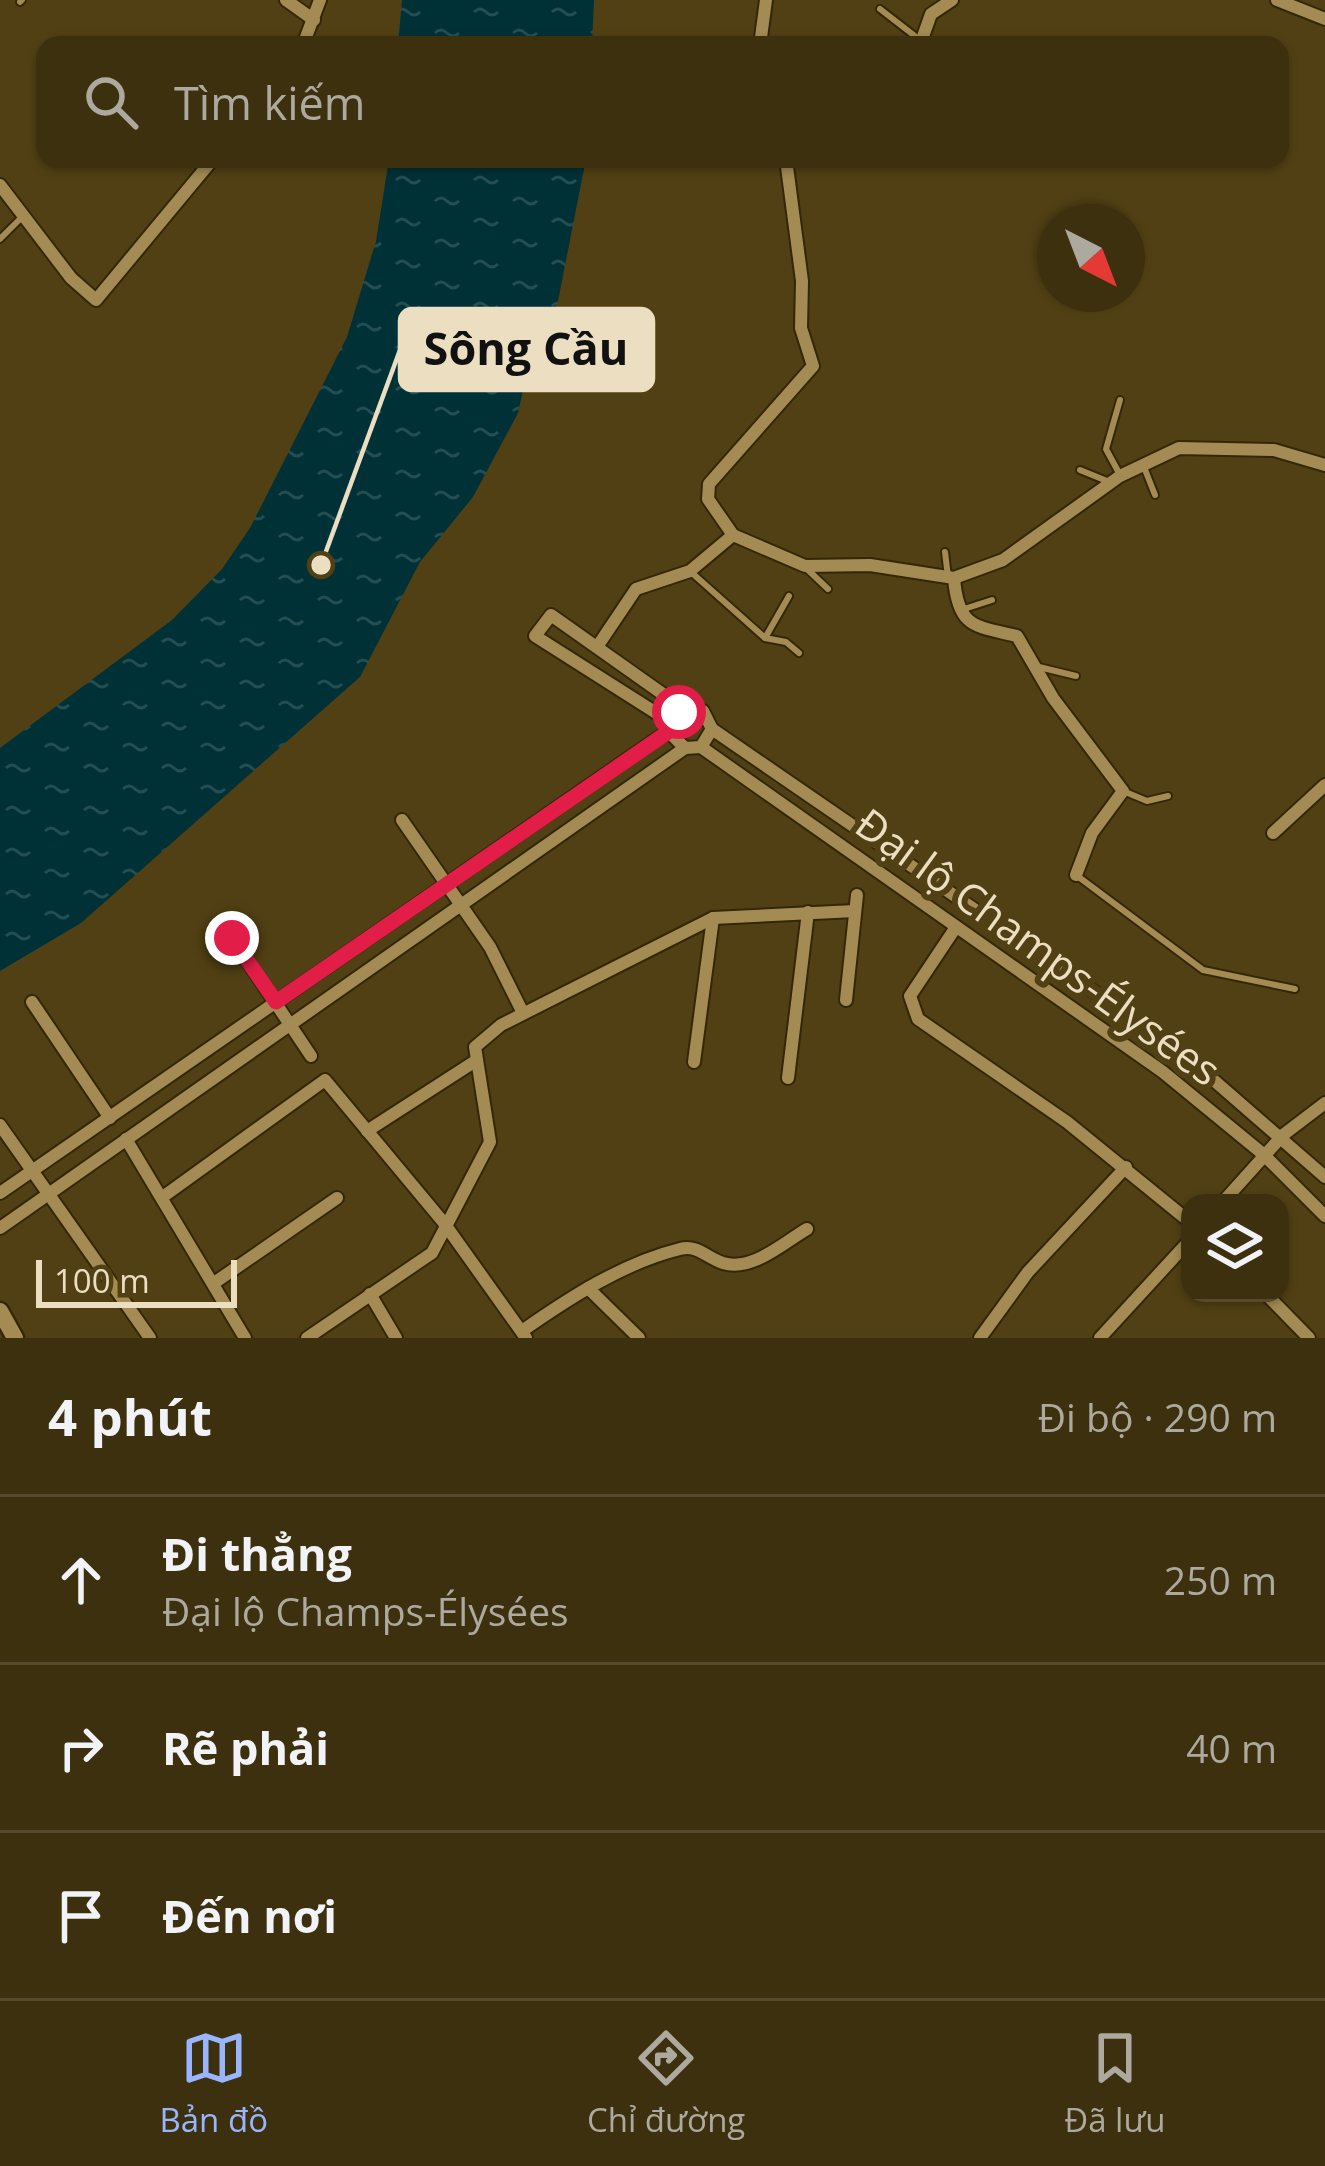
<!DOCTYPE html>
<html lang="vi">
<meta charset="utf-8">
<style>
body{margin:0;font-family:"Open Sans",sans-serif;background:#483c1c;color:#f1f3f6}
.controls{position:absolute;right:36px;bottom:36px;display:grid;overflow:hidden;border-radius:24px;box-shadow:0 3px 9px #0004}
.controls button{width:108px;height:108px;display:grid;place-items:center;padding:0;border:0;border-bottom:3px solid #564b2e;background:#3d300e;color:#f1f3f6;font:60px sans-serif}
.compass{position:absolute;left:1037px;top:204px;width:108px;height:108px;border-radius:50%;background:#3d300e;box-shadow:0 3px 9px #0004;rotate:138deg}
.scale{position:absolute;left:36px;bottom:30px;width:201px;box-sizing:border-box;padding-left:12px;border:6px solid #ebdec1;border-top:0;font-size:33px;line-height:42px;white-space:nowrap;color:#ebdec1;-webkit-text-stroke:9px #514013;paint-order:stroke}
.stop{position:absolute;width:36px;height:36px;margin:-27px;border:9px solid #e11d48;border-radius:50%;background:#fff}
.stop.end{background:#e11d48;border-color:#fff;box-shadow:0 3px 12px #0008}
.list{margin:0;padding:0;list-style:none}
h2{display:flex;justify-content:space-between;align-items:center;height:156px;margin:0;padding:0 48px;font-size:51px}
h2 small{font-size:39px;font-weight:400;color:#ada99e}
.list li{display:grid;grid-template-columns:78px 1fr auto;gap:36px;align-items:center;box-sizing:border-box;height:168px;padding:0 48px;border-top:3px solid #564b2e}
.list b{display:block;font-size:45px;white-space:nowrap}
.list p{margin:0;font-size:39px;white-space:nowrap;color:#ada99e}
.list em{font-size:39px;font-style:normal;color:#ada99e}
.icon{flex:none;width:66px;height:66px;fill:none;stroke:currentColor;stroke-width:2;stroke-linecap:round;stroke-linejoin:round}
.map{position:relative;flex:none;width:1325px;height:1338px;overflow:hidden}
.search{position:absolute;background:#3d300e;box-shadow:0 3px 9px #0004;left:36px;right:36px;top:36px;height:132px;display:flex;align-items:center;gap:30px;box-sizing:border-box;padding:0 42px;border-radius:24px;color:#ada99e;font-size:45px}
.sheet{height:660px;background:#3d300e}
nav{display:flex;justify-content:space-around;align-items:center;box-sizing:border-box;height:168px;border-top:3px solid #564b2e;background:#3d300e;font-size:33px;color:#ada99e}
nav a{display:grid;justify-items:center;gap:6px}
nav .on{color:#99b5fd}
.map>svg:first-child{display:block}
</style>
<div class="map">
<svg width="1325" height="1338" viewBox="0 0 1325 1338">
<defs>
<pattern id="water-ripples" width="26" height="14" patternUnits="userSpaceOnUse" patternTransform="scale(3)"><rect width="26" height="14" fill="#003137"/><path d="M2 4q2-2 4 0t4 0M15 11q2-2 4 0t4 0" fill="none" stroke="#254e52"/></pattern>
</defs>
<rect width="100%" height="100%" fill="#514013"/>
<g fill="url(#water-ripples)">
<path d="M402 0H594L592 45H398Z"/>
<path d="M389 159H586L558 301 529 364 518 413 473 497 420 562 360 677 81 923 0 971V748L172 620 222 569 250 528 347 337 376 241Z"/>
</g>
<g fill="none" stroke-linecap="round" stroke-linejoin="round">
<defs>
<g id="service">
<path d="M20 2 22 0"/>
<path d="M880 9 920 40"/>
<path d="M0 239 22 217"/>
<path d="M1144 467 1155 495"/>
<path d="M1080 470 1107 481"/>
<path d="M1119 473 1106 449 1120 400"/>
<path d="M945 552 948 577"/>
<path d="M807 569 828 589"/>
<path d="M692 573 765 638 786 642 799 653"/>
<path d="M961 610 992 600"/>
<path d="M765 638 789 596"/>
<path d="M1039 667 1076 676"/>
<path d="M1123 791 1147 801 1168 796"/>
<path d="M1076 875 1203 970 1295 989"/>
</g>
<g id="minor">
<path d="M286 0 314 20"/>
<path d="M1277 0 1325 19"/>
<path d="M303 45 320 0"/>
<path d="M760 45 766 0"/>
<path d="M920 45 931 14 952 0"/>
<path d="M0 185 71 278 96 300 213 159"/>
<path d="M733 535 708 499 709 484 813 366 801 328 802 281 786 159"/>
<path d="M954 578C958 629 976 626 1017 636L1053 698 1123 791 1092 833 1076 875"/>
<path d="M597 647 636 589 690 571 733 535 805 566 870 565 954 578 1003 560 1120 476 1179 448 1274 450 1325 465"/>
<path d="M672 723 535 636 551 615 684 709 703 711 712 729 701 747 685 748 672 735V723L684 709"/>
<path d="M712 729 1179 1050 1325 1177"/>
<path d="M701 747 1163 1072 1263 1154 1325 1216"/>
<path d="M402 820 490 947 523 1013"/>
<path d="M1273 833 1325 785"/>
<path d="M956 927 910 996 918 1019 1067 1122 1190 1222"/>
<path d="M232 938 311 1056"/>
<path d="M846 1000 857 895"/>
<path d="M32 1002 110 1118"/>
<path d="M694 1062 713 918"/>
<path d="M788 1078 808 912"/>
<path d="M0 1125 150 1338"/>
<path d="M367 1131 477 1060"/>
<path d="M126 1139 245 1338"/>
<path d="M0 1193 671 729"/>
<path d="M164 1196 325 1080 444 1223 526 1338"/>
<path d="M1222 1203 1283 1135 1325 1103"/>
<path d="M0 1228 685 748"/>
<path d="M214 1283 337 1198"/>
<path d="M588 1288 639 1338"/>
<path d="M1265 1293 1309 1338"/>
<path d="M370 1294 396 1338"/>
<path d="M522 1331C569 1298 623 1263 680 1249 697 1244 707 1258 723 1263 752 1272 783 1243 807 1229"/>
<path d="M307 1338 432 1253 490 1142 475 1047 501 1025 713 918 855 911"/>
<path d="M980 1338 1028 1272 1126 1167"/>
<path d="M1100 1338 1190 1240"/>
</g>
<path id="secondary" d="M0 1311 15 1338"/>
</defs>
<use href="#service" stroke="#332708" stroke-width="10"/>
<use href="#minor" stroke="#332708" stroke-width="16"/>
<use href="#secondary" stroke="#332708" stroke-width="21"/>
<use href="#service" stroke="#a38b53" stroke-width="6"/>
<use href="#minor" stroke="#a38b53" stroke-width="12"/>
<use href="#secondary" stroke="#a38b53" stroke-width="16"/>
</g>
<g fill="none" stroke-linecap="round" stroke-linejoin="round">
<path stroke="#e11d48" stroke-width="15" d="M232 938 276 1002 671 730 679 712"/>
</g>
<g text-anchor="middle" stroke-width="12" stroke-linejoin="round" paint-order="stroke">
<g font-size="42" fill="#ebdec1" stroke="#514013">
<text transform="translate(1038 947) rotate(36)" y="15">Đại lộ Champs-Élysées</text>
</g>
</g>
<path fill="none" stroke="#ebdec1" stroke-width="4.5" d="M321 565L400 350"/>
<circle fill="#ebdec1" stroke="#514013" stroke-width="4.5" cx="321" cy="565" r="12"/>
<rect fill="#ebdec1" stroke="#ebdec1" stroke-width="4.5" x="400" y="309" width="253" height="81" rx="12"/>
<g font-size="45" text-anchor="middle" font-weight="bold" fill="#111">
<text x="526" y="365">Sông Cầu</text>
</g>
</svg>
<div class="controls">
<button><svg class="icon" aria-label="layers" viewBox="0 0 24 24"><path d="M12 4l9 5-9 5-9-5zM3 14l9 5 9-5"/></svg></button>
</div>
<svg class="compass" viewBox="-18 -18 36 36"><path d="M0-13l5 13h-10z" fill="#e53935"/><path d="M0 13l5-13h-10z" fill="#ada99e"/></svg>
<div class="scale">100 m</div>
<div class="stop" style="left:679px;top:712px"></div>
<div class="stop end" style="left:232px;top:938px"></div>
<div class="search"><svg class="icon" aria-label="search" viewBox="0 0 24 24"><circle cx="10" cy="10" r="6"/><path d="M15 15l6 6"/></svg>Tìm kiếm</div>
</div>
<section class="sheet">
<h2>4 phút<small>Đi bộ · 290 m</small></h2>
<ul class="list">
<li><svg class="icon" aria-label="ahead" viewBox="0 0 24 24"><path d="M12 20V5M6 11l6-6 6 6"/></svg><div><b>Đi thẳng</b><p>Đại lộ Champs-Élysées</p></div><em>250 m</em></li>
<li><svg class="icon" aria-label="right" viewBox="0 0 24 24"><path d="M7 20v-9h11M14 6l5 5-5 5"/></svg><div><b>Rẽ phải</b></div><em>40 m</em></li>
<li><svg class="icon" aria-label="arrive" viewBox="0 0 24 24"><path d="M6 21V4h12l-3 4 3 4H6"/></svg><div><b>Đến nơi</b></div></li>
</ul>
</section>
<nav>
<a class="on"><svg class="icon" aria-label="map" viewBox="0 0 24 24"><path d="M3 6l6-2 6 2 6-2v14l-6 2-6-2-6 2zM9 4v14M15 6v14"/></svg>Bản đồ</a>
<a><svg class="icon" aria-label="directions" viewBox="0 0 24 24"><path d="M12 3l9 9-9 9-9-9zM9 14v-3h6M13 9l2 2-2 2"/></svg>Chỉ đường</a>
<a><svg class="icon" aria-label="saved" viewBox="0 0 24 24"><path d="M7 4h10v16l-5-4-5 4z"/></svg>Đã lưu</a>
</nav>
